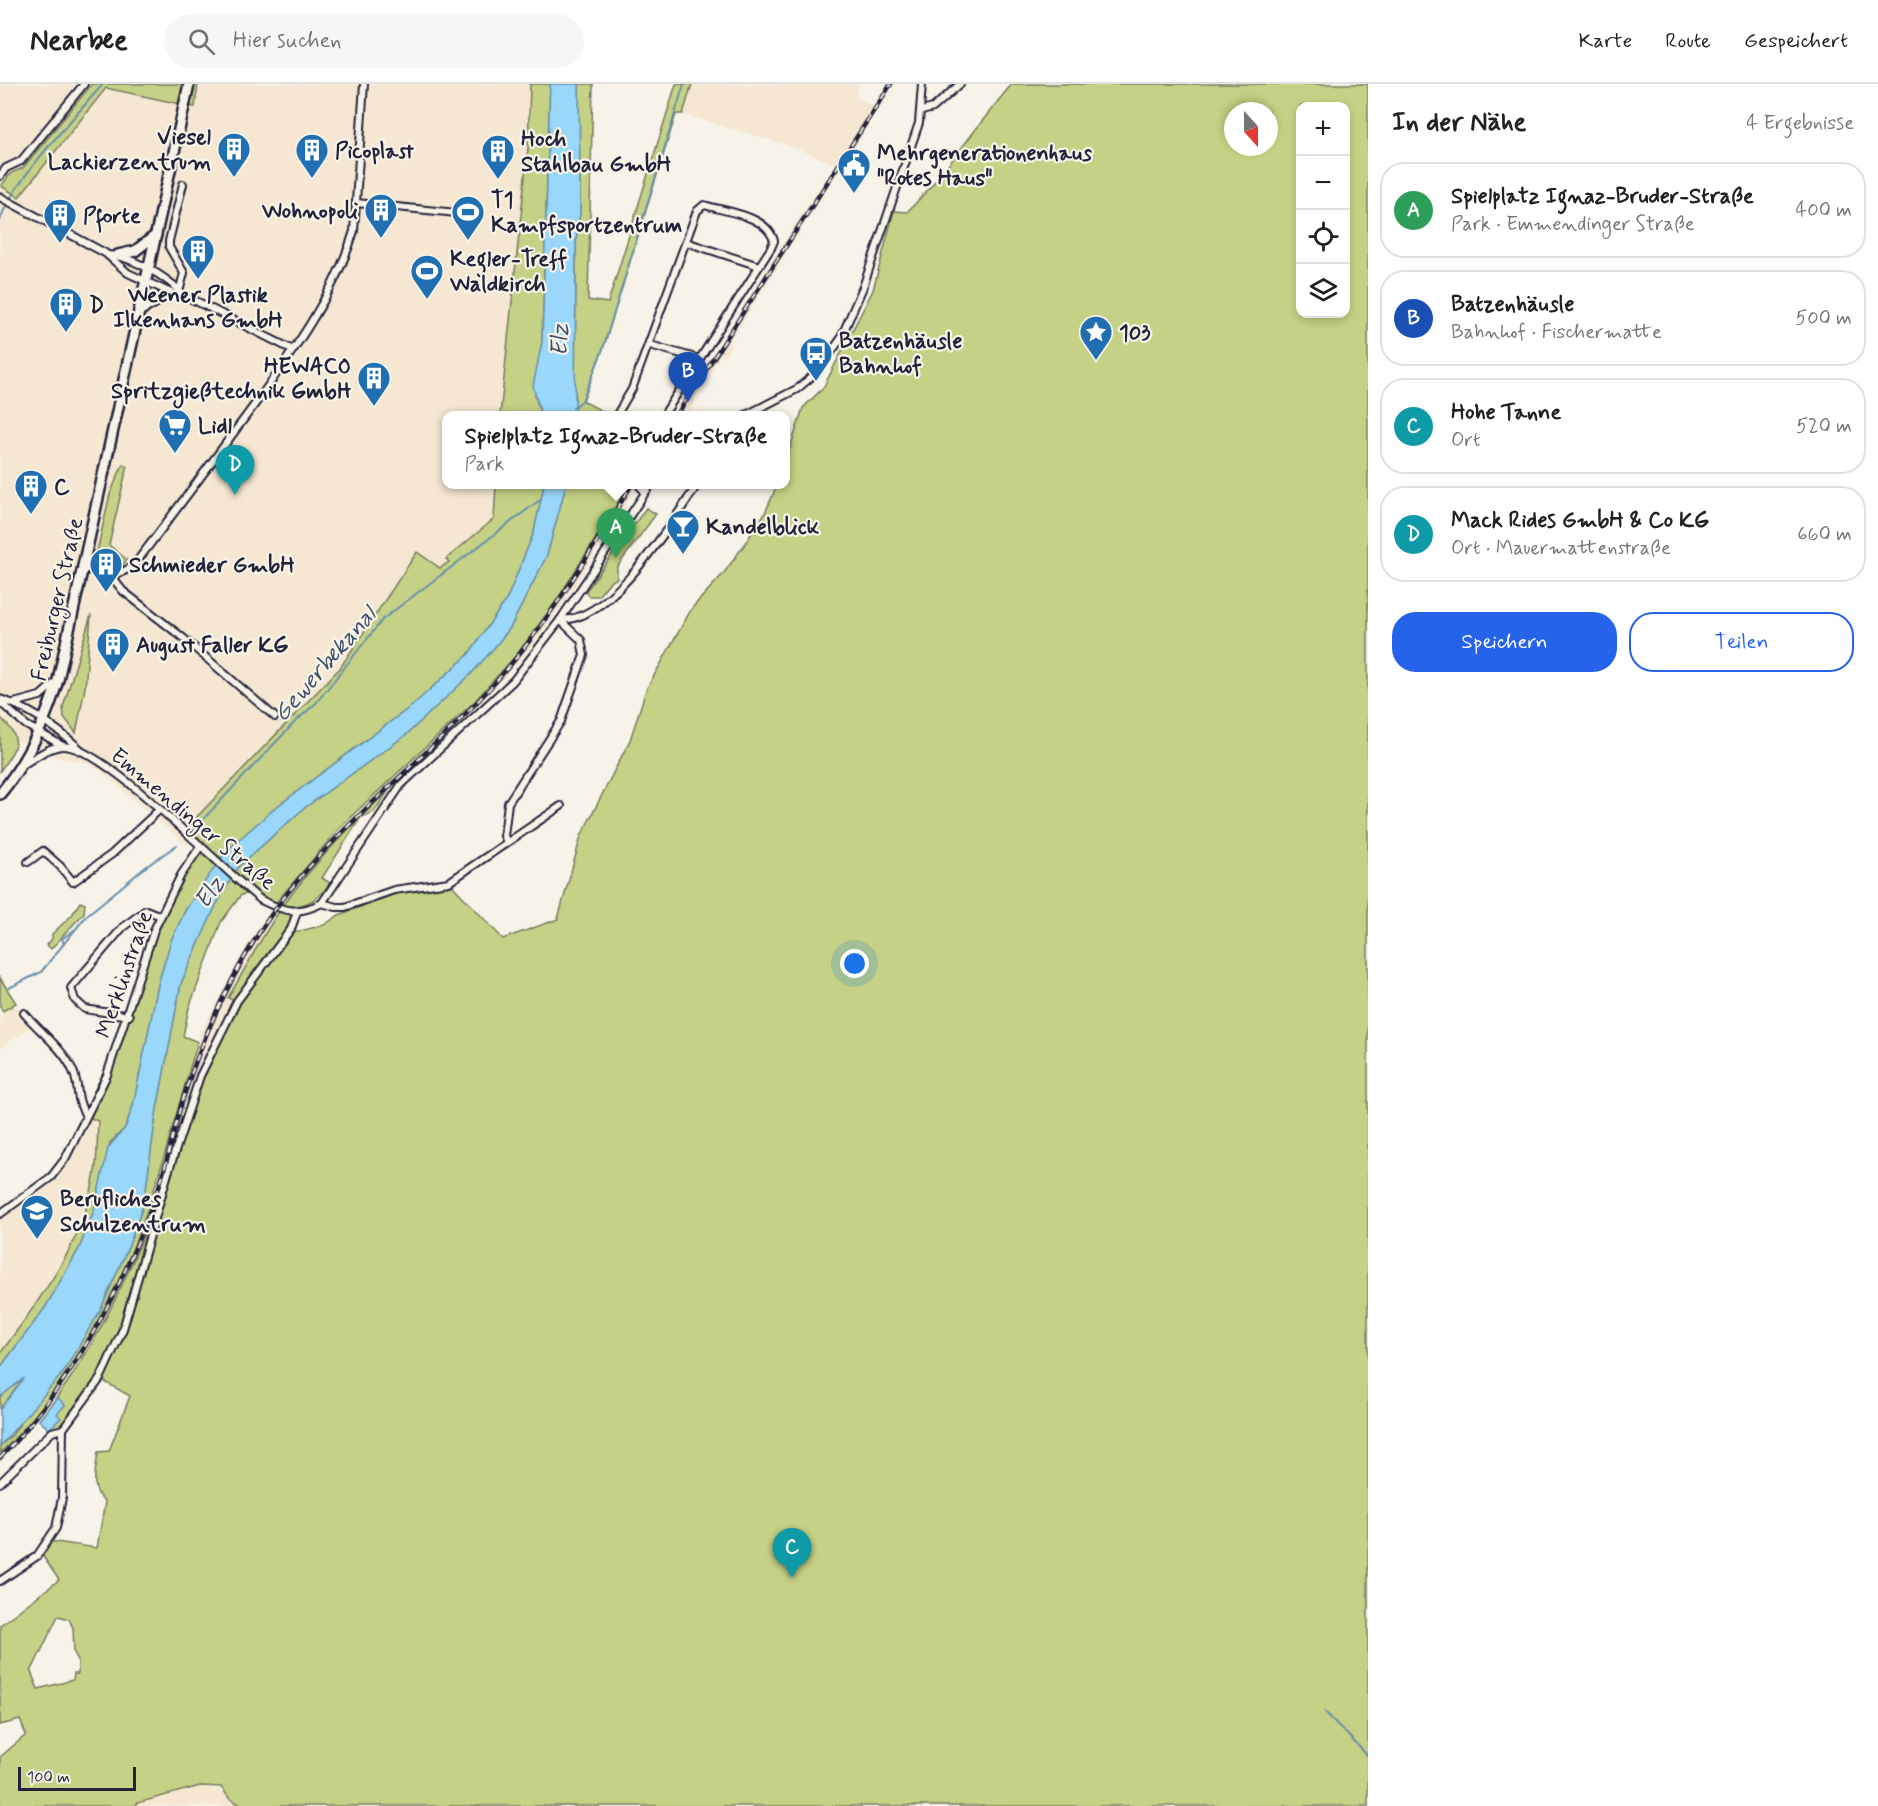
<!DOCTYPE html>
<html lang="de">
<meta charset="utf-8">
<style>
body{margin:0;font-family:Mynerve,sans-serif;background:#f6f6f6;color:#202124}
.controls{position:absolute;right:18px;top:18px;display:grid;overflow:hidden;border-radius:12px;box-shadow:0 3px 9px #0003}
.controls button{width:54px;height:54px;display:grid;place-items:center;padding:0;border:0;border-bottom:2px solid #e0e0e0;background:#fff;color:#202124;font:30px sans-serif}
.compass{position:absolute;left:1224px;top:18px;width:54px;height:54px;border-radius:50%;background:#fff;box-shadow:0 3px 9px #0003;rotate:159deg}
.scale{position:absolute;left:18px;bottom:15px;width:118px;box-sizing:border-box;padding-left:6px;border:3px solid #22223b;border-top:0;font-size:16px;line-height:21px;white-space:nowrap;color:#22223b;-webkit-text-stroke:4px #f7f3e8;paint-order:stroke}
.you{position:absolute;left:855px;top:880px;width:21px;height:21px;margin:-15px;border:4px solid #fff;border-radius:50%;background:#1a73e8;box-shadow:0 0 0 9px #1a73e833}
.badge{display:grid;place-items:center;width:39px;height:39px;border-radius:50%;background:#2563eb;color:#fff;font-size:20px;font-weight:700}
.pin{position:absolute;translate:-50% -50px;filter:drop-shadow(0 2px 3px #0008)}
.pin::after{content:'';position:absolute;top:32px;width:21px;height:18px;background:inherit;clip-path:polygon(0 0,100% 0,50% 100%)}
.popup{position:absolute;left:442px;top:327px;width:348px;height:78px;box-sizing:border-box;display:grid;place-content:center;border-radius:12px;background:#fff;filter:drop-shadow(0 2px 4px #0005);font-size:20px;white-space:nowrap;color:#757577}
.popup b{font-size:22px;color:#202124}
.popup::after{content:'';position:absolute;left:50%;top:100%;margin-left:-12px;border:12px solid transparent;border-top-color:#fff}
.list{margin:0;padding:0;list-style:none}
h2{display:flex;justify-content:space-between;align-items:center;height:78px;margin:0;padding:0 24px;font-size:26px}
h2 small{font-size:20px;font-weight:400;color:#757577}
.list li{display:grid;grid-template-columns:39px 1fr auto;gap:18px;align-items:center;box-sizing:border-box;height:96px;margin:0 12px 12px;padding:0 12px;border:2px solid #e0e0e0;border-radius:24px}
.list b{display:block;font-size:22px;white-space:nowrap}
.list p{margin:0;font-size:20px;white-space:nowrap;color:#757577}
.list em{font-size:20px;font-style:normal;color:#757577}
.actions{display:flex;gap:12px;padding:18px 24px}
.actions a{flex:1;padding:14px 0;border:2px solid #2563eb;border-radius:24px;text-align:center;font-size:21px;color:#2563eb}
.actions .main{background:#2563eb;color:#fff}
.icon{flex:none;width:33px;height:33px;fill:none;stroke:currentColor;stroke-width:2;stroke-linecap:round;stroke-linejoin:round}
.map{position:relative;flex:none;width:1368px;height:1722px;overflow:hidden}
header{display:flex;align-items:center;gap:36px;box-sizing:border-box;height:84px;padding:0 30px;background:#fff;border-bottom:2px solid #e0e0e0}
header strong{font-size:28px}
nav{display:flex;gap:33px;margin-inline-start:auto;font-size:21px}
.search{width:420px;height:54px;background:#f6f6f6;display:flex;align-items:center;gap:15px;box-sizing:border-box;padding:0 21px;border-radius:33px;color:#757577;font-size:22px}
main{display:flex}
aside{flex:1;background:#fff}
.map>svg:first-child{display:block}
</style>
<header>
<strong>Nearbee</strong>
<div class="search"><svg class="icon" aria-label="search" viewBox="0 0 24 24"><circle cx="10" cy="10" r="6"/><path d="M15 15l6 6"/></svg>Hier suchen</div>
<nav><a>Karte</a><a>Route</a><a>Gespeichert</a></nav>
</header>
<main>
<div class="map">
<svg width="1368" height="1722" viewBox="0 0 1368 1722">
<rect width="100%" height="100%" fill="#f7f3e8"/>
<filter id="ink" filterUnits="userSpaceOnUse"><feTurbulence type="fractalNoise" baseFrequency=".0167" numOctaves="2"/><feDisplacementMap in="SourceGraphic" scale="12" xChannelSelector="R" yChannelSelector="G"/><feConvolveMatrix kernelMatrix="1 2 1 2 8 2 1 2 1" color-interpolation-filters="sRGB"/></filter>
<g filter="url(#ink)">
<g fill="#f5e7d2">
<path d="M0 0H92L23 84 11 89 2 102 19 113 106 3 195 23 198 0H530L528 64 500 331 446 332V400L496 401 494 435 446 475V479L440 484 417 468 340 584 189 742 206 762 185 760 103 689 86 678 54 673 17 656 10 643 0 633Z"/>
<path d="M692 0H859L855 13 873 21 888 0H894L729 259 731 261 725 272 721 271 694 314 696 316 690 327 686 326 682 331 674 332 808 120 836 81 799 65 683 30Z"/>
<path d="M629 401H637L564 519 524 572 480 620 349 743 281 824 228 914 237 917 152 1144 107 1234 74 1292 0 1378V1369L32 1333 107 1220 146 1128 200 950 249 858 273 822 343 740 474 618 518 569 557 516Z"/>
<path d="M14 920 31 943 0 964V923L3 927Z"/>
<path d="M86 1032 98 1037 95 1092 85 1127 62 1183 0 1270V1130L32 1109 65 1075Z"/>
<path d="M200 1702 220 1707 242 1722H136L137 1719Z"/>
</g>
<g fill="#c5d184" stroke="#747a60" stroke-width="1.5" fill-rule="evenodd">
<path d="M92 0H198L195 23 106 4 19 113 1 102 11 89 23 84Z"/>
<path d="M530 0H550L542 258 535 312 541 331 500 332 528 64Z"/>
<path d="M579 0H593L588 216 608 219 676 0H692L683 30H676L603 265 583 317 611 332H575L576 157 580 128Z"/>
<path d="M1012 0H1368V1722H242L229 1714 221 1703 200 1702 137 1719 136 1722H0V1673L26 1651 20 1636 0 1641V1541L59 1496 40 1468 49 1457 97 1464 105 1418C89 1405 96 1387 98 1368L109 1367 130 1312 100 1295 63 1345 52 1348 39 1336C87 1279 117 1215 146 1147L152 1144 200 992 237 917 291 845 296 848 324 841 339 831 400 808 452 801 503 855 558 835 581 752 630 656 646 606 692 524 724 489 744 461 765 429 777 401 786 400V377L803 324 823 304 873 206 894 127 907 128C946 89 976 42 1012 0ZM1300 22H1346V230H1300ZM1233 27H1269V63H1233ZM58 1532 69 1535 73 1544 74 1569 78 1576V1590H74L73 1596 38 1605 31 1588Z"/>
<path d="M123 380 127 383 109 461 127 476 118 486C107 486 101 482 96 472L110 410Z"/>
<path d="M496 401H544L534 448 507 515 468 571 413 621 275 724 186 825 171 857 159 897 133 1022 125 1044 110 1059 94 1127 79 1165 45 1224 0 1284V1270C40 1214 82 1163 94 1093 98 1075 97 1055 98 1037L86 1032 107 991 154 846 200 763 205 761 188 742 340 584 417 468 440 484 449 478 446 475 494 435Z"/>
<path d="M566 401H629L557 516 518 569 474 618 343 740 273 822 251 809 241 811 221 838 189 924 183 952 198 958C178 1020 163 1085 140 1146 110 1227 63 1309 0 1369V1362L12 1351 100 1227 129 1161 144 1119 156 1030 181 899 215 823 238 783 303 725 406 651 471 590 493 565 510 544 547 471Z"/>
<path d="M646 424 656 430 617 483V494L609 499 598 512H588L586 507Z"/>
<path d="M91 531 85 604 76 649 64 633 63 623Z"/>
<path d="M0 633C24 656 17 662 0 687Z"/>
<path d="M389 706 374 728 361 733 322 794 330 799C319 814 311 820 292 823L289 842 233 916 228 914C246 884 262 851 283 822 313 779 351 742 389 706Z"/>
<path d="M80 818 85 820 84 829 51 865 47 861 52 855V850L72 831Z"/>
<path d="M0 894 16 919 3 927 0 923Z"/>
<path d="M25 1293 0 1325V1313Z"/>
</g>
<g fill="#99d8fa" stroke="#698fae" stroke-width="1.5">
<path d="M550 0H579L580 128 576 157 575 331H541L533 302 542 258Z"/>
<path d="M544 401H566L547 471 510 544 493 565 471 590 406 651 303 725 238 783 215 823 181 899 156 1030 144 1119 129 1161 100 1227 62 1290 0 1362V1325L24 1294 0 1313V1284L45 1224 79 1165 94 1127 108 1064 125 1044 133 1022 159 897 171 857 186 825 221 774 236 758 275 724 413 621 468 571 507 515 534 448Z"/>
<path d="M58 1314 65 1321 57 1330 61 1334 49 1345 39 1336Z"/>
</g>
<g fill="none" stroke-linecap="round" stroke-linejoin="round">
<g stroke="#698fae" stroke-width="2">
<path d="M0 137C10 100 76 32 103 0"/>
<path d="M573 324 582 317 603 265 684 0"/>
<path d="M193 746 295 638 316 619 383 535 541 415"/>
<path d="M64 860 62 855 74 846"/>
<path d="M9 904 41 888 87 831 147 782 177 761"/>
<path d="M1325 1628 1368 1672"/>
</g>
<defs>
<g id="street">
<path d="M922 27 933 24 960 0"/>
<path d="M0 92 6 84 21 77 84 0"/>
<path d="M0 113 105 169 128 189 171 209"/>
<path d="M356 119 477 131"/>
<path d="M686 158 759 182"/>
<path d="M108 171C127 171 157 188 172 200 176 203 178 207 182 210L293 266"/>
<path d="M179 208 184 189 169 163V157L183 100"/>
<path d="M650 261 699 275"/>
<path d="M616 332 632 305 697 127 704 121C726 128 767 131 774 157L771 164 663 332"/>
<path d="M744 332 797 305 815 290 840 256 863 203 919 39 922 0"/>
<path d="M638 400 645 408"/>
<path d="M84 484C105 490 116 495 134 481 175 428 215 374 255 320 292 269 336 208 354 147L364 0"/>
<path d="M111 492 123 507 182 553 275 633"/>
<path d="M561 536C613 536 670 440 698 400"/>
<path d="M0 615C29 624 57 644 80 665"/>
<path d="M0 618 26 641 63 662"/>
<path d="M14 619 40 612 57 597"/>
<path d="M21 682C33 675 48 663 62 662 103 660 223 787 261 816 285 828 298 831 322 819L401 701 513 597 560 536 651 400"/>
<path d="M507 758 504 752 508 719 561 637 584 571 581 556 560 536"/>
<path d="M28 778 43 767 60 782 73 798 112 770 159 726"/>
<path d="M322 819 336 823H345L394 806 449 798 561 722"/>
<path d="M24 929C39 947 64 965 73 987 80 1003 75 1015 86 1032"/>
<path d="M129 932 85 925 75 916 71 904 123 843 146 826 161 832"/>
<path d="M0 1130 51 1093 65 1075 107 991 154 846 181 791 200 763"/>
<path d="M0 1399 52 1348 63 1345"/>
<path d="M0 1497 37 1472 56 1444 62 1414 63 1345 100 1295 123 1245 168 1089 200 992 237 917 291 845 297 828"/>
</g>
<g id="secondary">
<path d="M118 171 135 167 156 151"/>
<path d="M139 227 170 209"/>
<path d="M0 710C28 676 45 639 58 596L189 0"/>
</g>
</defs>
<use href="#street" stroke="#22223b" stroke-width="10"/>
<use href="#secondary" stroke="#22223b" stroke-width="14"/>
<use href="#street" stroke="#f7f3e8" stroke-width="6"/>
<use href="#secondary" stroke="#f7f3e8" stroke-width="9"/>
<defs>
<g id="rail">
<path d="M676 332 891 0"/>
<path d="M0 1374C71 1300 118 1213 154 1117 167 1084 172 1049 183 1015 201 957 227 900 259 849 317 758 405 694 478 617 541 552 585 477 632 400"/>
</g>
</defs>
<use href="#rail" stroke="#22223b" stroke-width="4.5"/>
<use href="#rail" stroke="#f7f3e8" stroke-width="2" stroke-dasharray="7" stroke-linecap="butt"/>
</g>
</g>
<defs>
<symbol id="building-pin" viewBox="-11 -11 22 30"><path d="M0 17L-7.5 6A9.5 9.5 0 1 1 7.5 6Z" fill="#1f6fb2" stroke="#f7f3e8"/><path d="M-4-6H4V6H1V3H-1V6H-4ZM-2.5-4.3h1.7v1.8h-1.7ZM.8-4.3h1.7v1.8H.8ZM-2.5-1h1.7V.8h-1.7ZM.8-1h1.7V.8H.8Z" fill="#fff"/></symbol>
<symbol id="civic-pin" viewBox="-11 -11 22 30"><path d="M0 17L-7.5 6A9.5 9.5 0 1 1 7.5 6Z" fill="#1f6fb2" stroke="#f7f3e8"/><path d="M-.6-6.5H3V-4.5H.6V-3L4-1V1h2V6H-6V1h2V-1L-.6-3ZM-1.2 2.5V6h2.4V2.5Z" fill="#fff"/></symbol>
<symbol id="stadium-pin" viewBox="-11 -11 22 30"><path d="M0 17L-7.5 6A9.5 9.5 0 1 1 7.5 6Z" fill="#1f6fb2" stroke="#f7f3e8"/><path d="M0-5a6.5 5 0 1 0 0 10a6.5 5 0 1 0 0-10ZM-3.5-1.8h7v3.6h-7Z" fill="#fff"/></symbol>
<symbol id="sight-pin" viewBox="-11 -11 22 30"><path d="M0 17L-7.5 6A9.5 9.5 0 1 1 7.5 6Z" fill="#1f6fb2" stroke="#f7f3e8"/><path d="M0-6L1.8-2.2L6-1.7L2.9 1.2L3.7 5.4L0 3.3L-3.7 5.4L-2.9 1.2L-6-1.7L-1.8-2.2Z" fill="#fff"/></symbol>
<symbol id="bus-pin" viewBox="-11 -11 22 30"><path d="M0 17L-7.5 6A9.5 9.5 0 1 1 7.5 6Z" fill="#1f6fb2" stroke="#f7f3e8"/><path d="M-5-6H5V4H4V6H2V4H-2V6H-4V4H-5ZM-3.5-4V0h7V-4ZM-3.5 1.2v1.5H-2V1.2ZM2 1.2v1.5H3.5V1.2Z" fill="#fff"/></symbol>
<symbol id="supermarket-pin" viewBox="-11 -11 22 30"><path d="M0 17L-7.5 6A9.5 9.5 0 1 1 7.5 6Z" fill="#1f6fb2" stroke="#f7f3e8"/><path d="M-6-5.5h2.5l.6 2H6L4.5 2H-2.5L-4.4-4H-6ZM-1.5 3.2a1.3 1.3 0 1 0 .1 0ZM3 3.2a1.3 1.3 0 1 0 .1 0Z" fill="#fff"/></symbol>
<symbol id="bar-pin" viewBox="-11 -11 22 30"><path d="M0 17L-7.5 6A9.5 9.5 0 1 1 7.5 6Z" fill="#1f6fb2" stroke="#f7f3e8"/><path d="M-6-5H6L.8 .8V4.5H3.5V6h-7V4.5H-.8V.8Z" fill="#fff"/></symbol>
<symbol id="school-pin" viewBox="-11 -11 22 30"><path d="M0 17L-7.5 6A9.5 9.5 0 1 1 7.5 6Z" fill="#1f6fb2" stroke="#f7f3e8"/><path d="M0-5L7-2L0 1L-7-2ZM-4 1L0 2.5L4 1V4Q0 6-4 4Z" fill="#fff"/></symbol>
</defs>
<g fill-rule="evenodd">
<use href="#building-pin" x="215" y="46" width="38" height="52"/>
<use href="#building-pin" x="293" y="47" width="38" height="52"/>
<use href="#building-pin" x="479" y="48" width="38" height="52"/>
<use href="#civic-pin" x="835" y="62" width="38" height="52"/>
<use href="#building-pin" x="362" y="107" width="38" height="52"/>
<use href="#stadium-pin" x="449" y="109" width="38" height="52"/>
<use href="#building-pin" x="41" y="112" width="38" height="52"/>
<use href="#building-pin" x="179" y="148" width="38" height="52"/>
<use href="#stadium-pin" x="408" y="168" width="38" height="52"/>
<use href="#building-pin" x="47" y="201" width="38" height="52"/>
<use href="#sight-pin" x="1077" y="229" width="38" height="52"/>
<use href="#bus-pin" x="797" y="250" width="38" height="52"/>
<use href="#building-pin" x="355" y="275" width="38" height="52"/>
<use href="#supermarket-pin" x="156" y="322" width="38" height="52"/>
<use href="#building-pin" x="12" y="383" width="38" height="52"/>
<use href="#bar-pin" x="664" y="423" width="38" height="52"/>
<use href="#building-pin" x="87" y="461" width="38" height="52"/>
<use href="#building-pin" x="94" y="541" width="38" height="52"/>
<use href="#school-pin" x="18" y="1108" width="38" height="52"/>
</g>
<g text-anchor="middle" stroke-width="4.5" stroke-linejoin="round" paint-order="stroke">
<g font-size="22" font-weight="bold" fill="#22223b" stroke="#f7f3e8" text-anchor="start">
<text x="211" y="60" text-anchor="end">Viesel<tspan x="211" dy="25">Lackierzentrum</tspan></text>
<text x="521" y="62">Hoch<tspan x="521" dy="25">Stahlbau GmbH</tspan></text>
<text x="335" y="74">Picoplast</text>
<text x="877" y="76">Mehrgenerationenhaus<tspan x="877" dy="25">"Rotes Haus"</tspan></text>
<text x="491" y="123">T1<tspan x="491" dy="25">Kampfsportzentrum</tspan></text>
<text x="358" y="134" text-anchor="end">Wohnopoli</text>
<text x="83" y="139">Pforte</text>
<text x="450" y="182">Kegler-Treff<tspan x="450" dy="25">Waldkirch</tspan></text>
<text x="198" y="218" text-anchor="middle">Weener Plastik<tspan x="198" dy="25">Ilkenhans GmbH</tspan></text>
<text x="89" y="228">D</text>
<text x="1119" y="256">103</text>
<text x="839" y="264">Batzenhäusle<tspan x="839" dy="25">Bahnhof</tspan></text>
<text x="351" y="289" text-anchor="end">HEWACO<tspan x="351" dy="25">Spritzgießtechnik GmbH</tspan></text>
<text x="198" y="349">Lidl</text>
<text x="54" y="410">C</text>
<text x="706" y="450">Kandelblick</text>
<text x="129" y="488">Schmieder GmbH</text>
<text x="136" y="568">August Faller KG</text>
<text x="60" y="1122">Berufliches<tspan x="60" dy="25">Schulzentrum</tspan></text>
</g>
<g font-size="22" fill="#22223b" stroke="#f7f3e8">
<text transform="translate(56 515) rotate(-77)" y="8">Freiburger Straße</text>
<text transform="translate(194 734) rotate(40)" y="8">Emmendinger Straße</text>
<text transform="translate(123 890) rotate(-71)" y="8">Merklinstraße</text>
</g>
<g font-size="24" font-style="italic" fill="#40506b" stroke="#f7f3e8">
<text transform="translate(559 256) rotate(-88)" y="8">Elz</text>
<text transform="translate(324 580) rotate(-49)" y="8">Gewerbekanal</text>
<text transform="translate(209 808) rotate(-54)" y="8">Elz</text>
</g>
</g>
</svg>
<div class="controls">
<button>+</button>
<button>−</button>
<button><svg class="icon" aria-label="locate" viewBox="0 0 24 24"><circle cx="12" cy="12" r="6"/><path d="M12 2v4M12 18v4M2 12h4M18 12h4"/></svg></button>
<button><svg class="icon" aria-label="layers" viewBox="0 0 24 24"><path d="M12 4l9 5-9 5-9-5zM3 14l9 5 9-5"/></svg></button>
</div>
<svg class="compass" viewBox="-18 -18 36 36"><path d="M0-13l5 13h-10z" fill="#e53935"/><path d="M0 13l5-13h-10z" fill="#757577"/></svg>
<div class="scale">100 m</div>
<div class="you"></div>
<div class="pin badge" style="left:616px;top:474px;background:#2e9e5b">A</div>
<div class="popup"><b>Spielplatz Ignaz-Bruder-Straße</b>Park</div>
<div class="pin badge" style="left:688px;top:318px;background:#1a4fb4">B</div>
<div class="pin badge" style="left:792px;top:1494px;background:#0f9aa8">C</div>
<div class="pin badge" style="left:235px;top:411px;background:#0f9aa8">D</div>
</div>
<aside>
<h2>In der Nähe<small>4 Ergebnisse</small></h2>
<ul class="list">
<li><span class="badge" style="background:#2e9e5b">A</span><div><b>Spielplatz Ignaz-Bruder-Straße</b><p>Park · Emmendinger Straße</p></div><em>400 m</em></li>
<li><span class="badge" style="background:#1a4fb4">B</span><div><b>Batzenhäusle</b><p>Bahnhof · Fischermatte</p></div><em>500 m</em></li>
<li><span class="badge" style="background:#0f9aa8">C</span><div><b>Hohe Tanne</b><p>Ort</p></div><em>520 m</em></li>
<li><span class="badge" style="background:#0f9aa8">D</span><div><b>Mack Rides GmbH &amp; Co KG</b><p>Ort · Mauermattenstraße</p></div><em>660 m</em></li>
</ul>
<div class="actions"><a class="main">Speichern</a><a>Teilen</a></div>
</aside>
</main>
